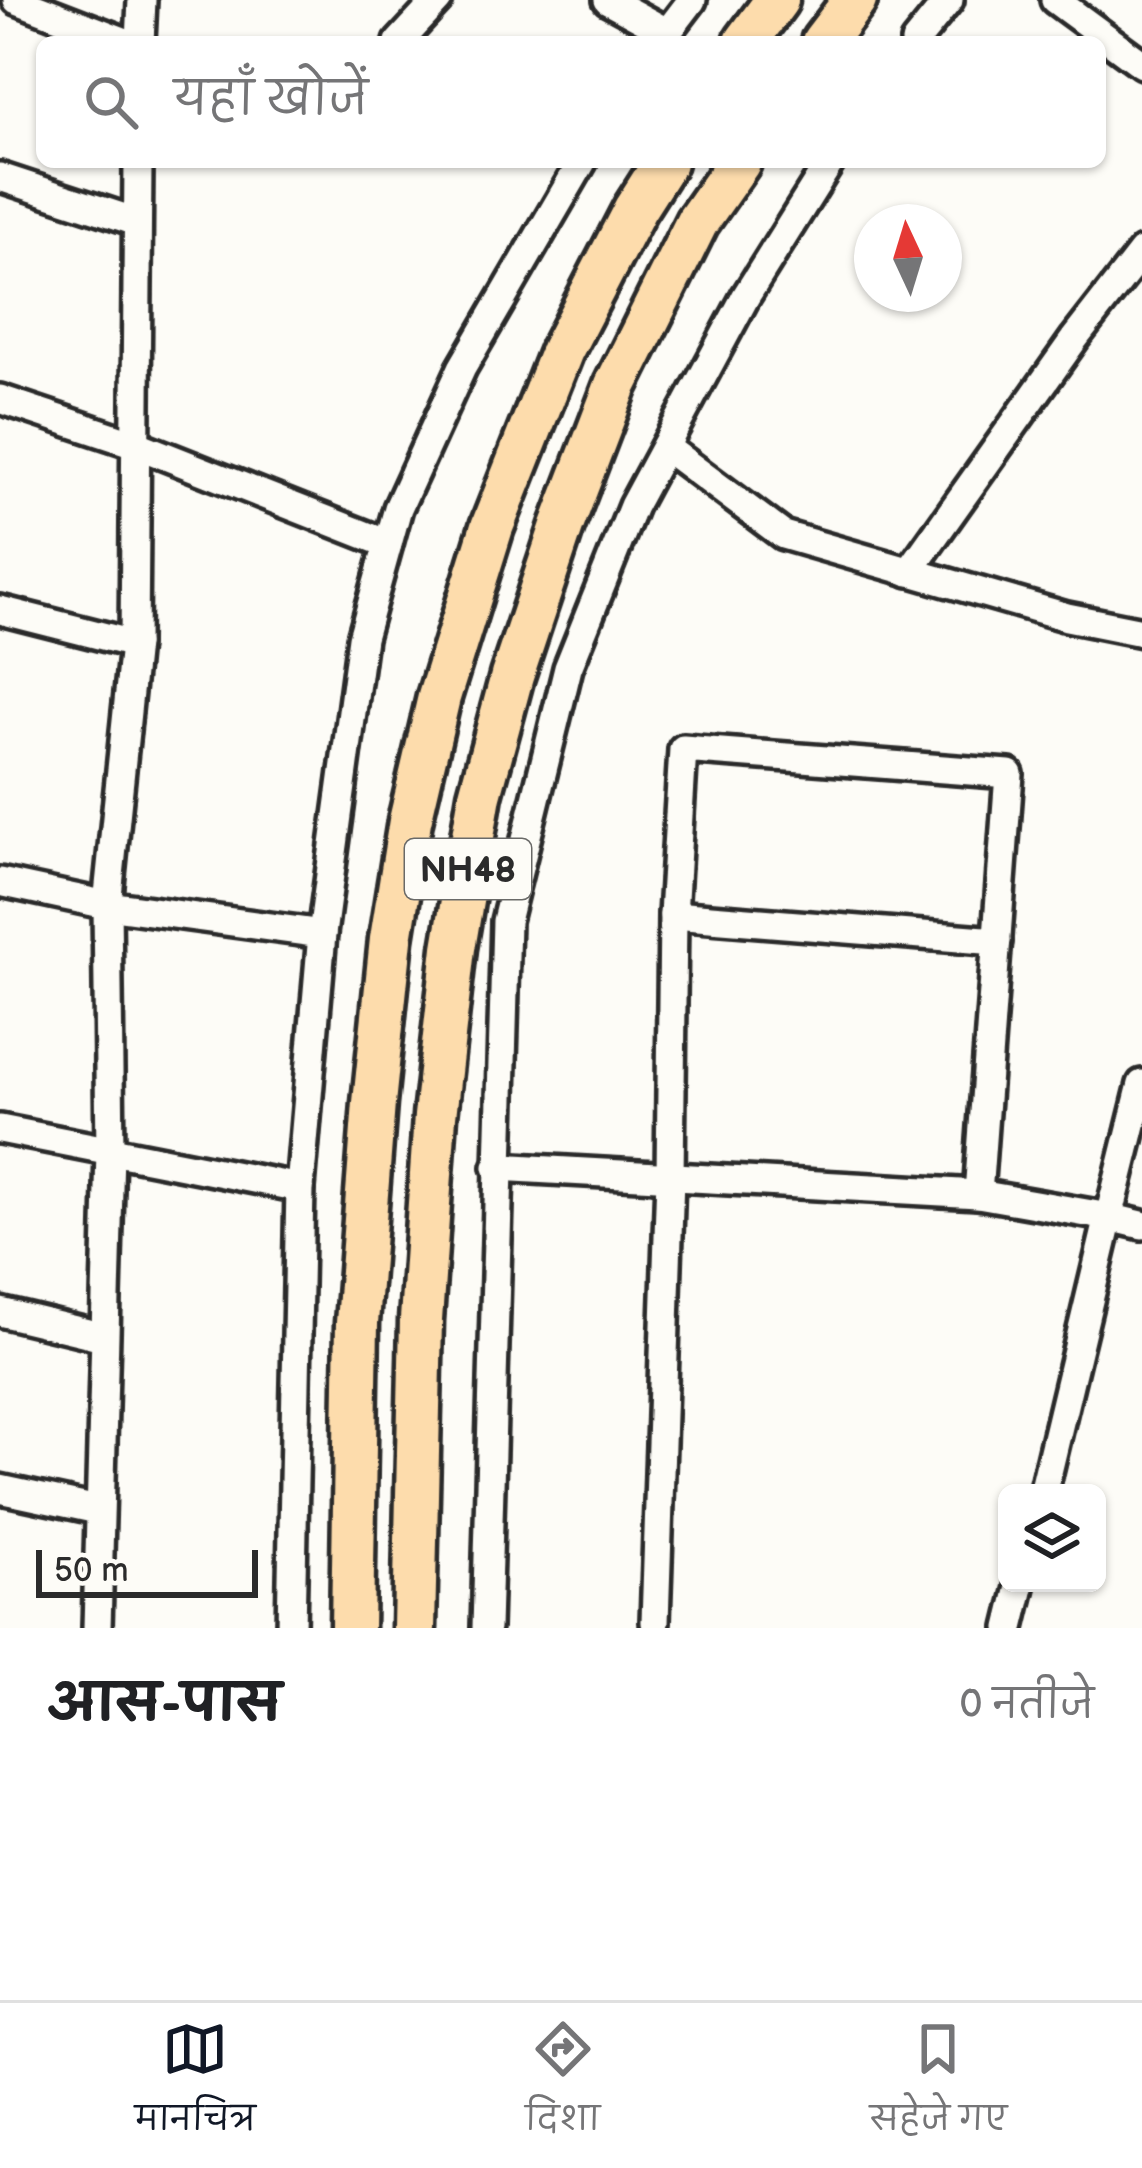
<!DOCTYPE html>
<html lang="hi">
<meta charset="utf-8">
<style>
body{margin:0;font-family:"Balsamiq Sans","Playpen Sans Deva",sans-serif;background:#f2f2f2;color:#202124}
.controls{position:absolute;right:36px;bottom:36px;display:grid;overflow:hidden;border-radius:18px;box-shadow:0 3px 9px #0004}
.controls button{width:108px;height:108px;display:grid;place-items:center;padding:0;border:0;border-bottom:3px solid #e0e0e0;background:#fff;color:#202124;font:60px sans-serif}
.compass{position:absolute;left:854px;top:204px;width:108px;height:108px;border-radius:50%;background:#fff;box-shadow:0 3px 9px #0004;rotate:356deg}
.scale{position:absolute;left:36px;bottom:30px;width:222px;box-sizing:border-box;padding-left:12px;border:6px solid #2b2b2b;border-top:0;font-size:33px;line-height:42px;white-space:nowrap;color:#2b2b2b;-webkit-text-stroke:9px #fdfcf7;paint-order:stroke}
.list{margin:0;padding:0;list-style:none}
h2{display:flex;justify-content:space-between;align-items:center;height:156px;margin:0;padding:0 48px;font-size:51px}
h2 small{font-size:39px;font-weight:400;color:#757577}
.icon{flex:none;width:66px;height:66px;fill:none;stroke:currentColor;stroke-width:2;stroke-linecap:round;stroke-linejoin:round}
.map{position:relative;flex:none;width:1142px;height:1628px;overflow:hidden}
.search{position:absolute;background:#fff;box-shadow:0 3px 9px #0004;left:36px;right:36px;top:36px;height:132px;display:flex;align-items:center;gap:30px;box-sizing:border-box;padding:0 42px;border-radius:18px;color:#757577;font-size:45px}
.sheet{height:372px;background:#fff}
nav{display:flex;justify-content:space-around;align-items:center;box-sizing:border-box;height:168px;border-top:3px solid #e0e0e0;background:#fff;font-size:33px;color:#757577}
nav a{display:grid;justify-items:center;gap:6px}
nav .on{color:#111827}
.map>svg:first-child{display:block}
</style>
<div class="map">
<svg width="1142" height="1628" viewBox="0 0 1142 1628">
<rect width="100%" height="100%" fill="#fdfcf7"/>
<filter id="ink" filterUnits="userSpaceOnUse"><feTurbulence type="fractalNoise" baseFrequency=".00833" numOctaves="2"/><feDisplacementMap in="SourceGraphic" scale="24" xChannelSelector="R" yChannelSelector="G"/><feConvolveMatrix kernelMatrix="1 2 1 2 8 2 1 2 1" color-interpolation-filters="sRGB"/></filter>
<g filter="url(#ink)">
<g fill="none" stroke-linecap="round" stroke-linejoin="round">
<defs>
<g id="minor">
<path d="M17 0 126 42"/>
<path d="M608 0 667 32"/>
<path d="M1055 0 1142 64"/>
<path d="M140 42 142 0"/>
<path d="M399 42 438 0"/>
<path d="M660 42 692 0"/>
<path d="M915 42 949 0"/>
<path d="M0 177 137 222"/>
<path d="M0 399 135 444 388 544"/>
<path d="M665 447 783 535 1067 617 1142 632"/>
<path d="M909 572 1075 338 1142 252"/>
<path d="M0 610 134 644"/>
<path d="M0 882 107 905 322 934"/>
<path d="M673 915 997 941"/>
<path d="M0 1129 300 1188"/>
<path d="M497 1167 978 1194 1109 1217 1142 1084"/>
<path d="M0 1312 104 1337"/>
<path d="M0 1489 98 1510"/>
<path d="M1043 1493 1109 1217 1142 1225"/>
<path d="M655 1622 670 1177 673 915 683 749 1009 774 978 1194"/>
<path d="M97 1628 110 1151 107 905 134 644 138 162"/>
<path d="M291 1628 300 1188 322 934 362 638 398 508 462 368 582 162"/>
<path d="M486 1628 506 921 568 668 633 506 746 296 830 162"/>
<path d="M1010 1628 1021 1583"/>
</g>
<g id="highway">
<path d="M746 42 777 0"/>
<path d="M823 42 855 0"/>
<path d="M352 1628 357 1323 374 1103 391 939 410 821 439 697 492 527 562 350 635 209 665 162"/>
<path d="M414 1628 421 1320 435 1116 454 948 480 795 512 676 562 526 616 385 697 222 739 162"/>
</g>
</defs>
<use href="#minor" stroke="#2b2b2b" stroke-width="36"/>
<use href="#highway" stroke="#2b2b2b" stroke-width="51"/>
<use href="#minor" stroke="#fdfcf7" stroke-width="27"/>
<use href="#highway" stroke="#fddcac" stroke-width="42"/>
</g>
</g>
<g text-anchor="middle" stroke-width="10" stroke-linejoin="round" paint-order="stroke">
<rect fill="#fdfcf7" stroke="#6a6a68" stroke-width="3" x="405" y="839" width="126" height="60" rx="9"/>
<g font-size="36" font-weight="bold" fill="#2b2b2b">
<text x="468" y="882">NH48</text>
</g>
</g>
</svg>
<div class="controls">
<button><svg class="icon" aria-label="layers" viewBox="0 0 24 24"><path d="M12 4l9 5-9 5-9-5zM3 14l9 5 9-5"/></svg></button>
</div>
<svg class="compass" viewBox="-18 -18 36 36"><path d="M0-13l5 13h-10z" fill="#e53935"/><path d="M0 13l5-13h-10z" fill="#757577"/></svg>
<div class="scale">50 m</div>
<div class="search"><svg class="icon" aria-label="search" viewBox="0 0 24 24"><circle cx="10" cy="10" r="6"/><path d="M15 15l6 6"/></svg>यहाँ खोजें</div>
</div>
<section class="sheet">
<h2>आस-पास<small>0 नतीजे</small></h2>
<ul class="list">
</ul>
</section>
<nav>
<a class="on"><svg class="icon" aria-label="map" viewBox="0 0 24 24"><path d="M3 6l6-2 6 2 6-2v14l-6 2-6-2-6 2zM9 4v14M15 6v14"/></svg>मानचित्र</a>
<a><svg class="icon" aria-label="directions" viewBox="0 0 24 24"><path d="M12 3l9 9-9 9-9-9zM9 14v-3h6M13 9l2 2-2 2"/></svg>दिशा</a>
<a><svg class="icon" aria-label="saved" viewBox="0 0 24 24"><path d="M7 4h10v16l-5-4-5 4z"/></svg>सहेजे गए</a>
</nav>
